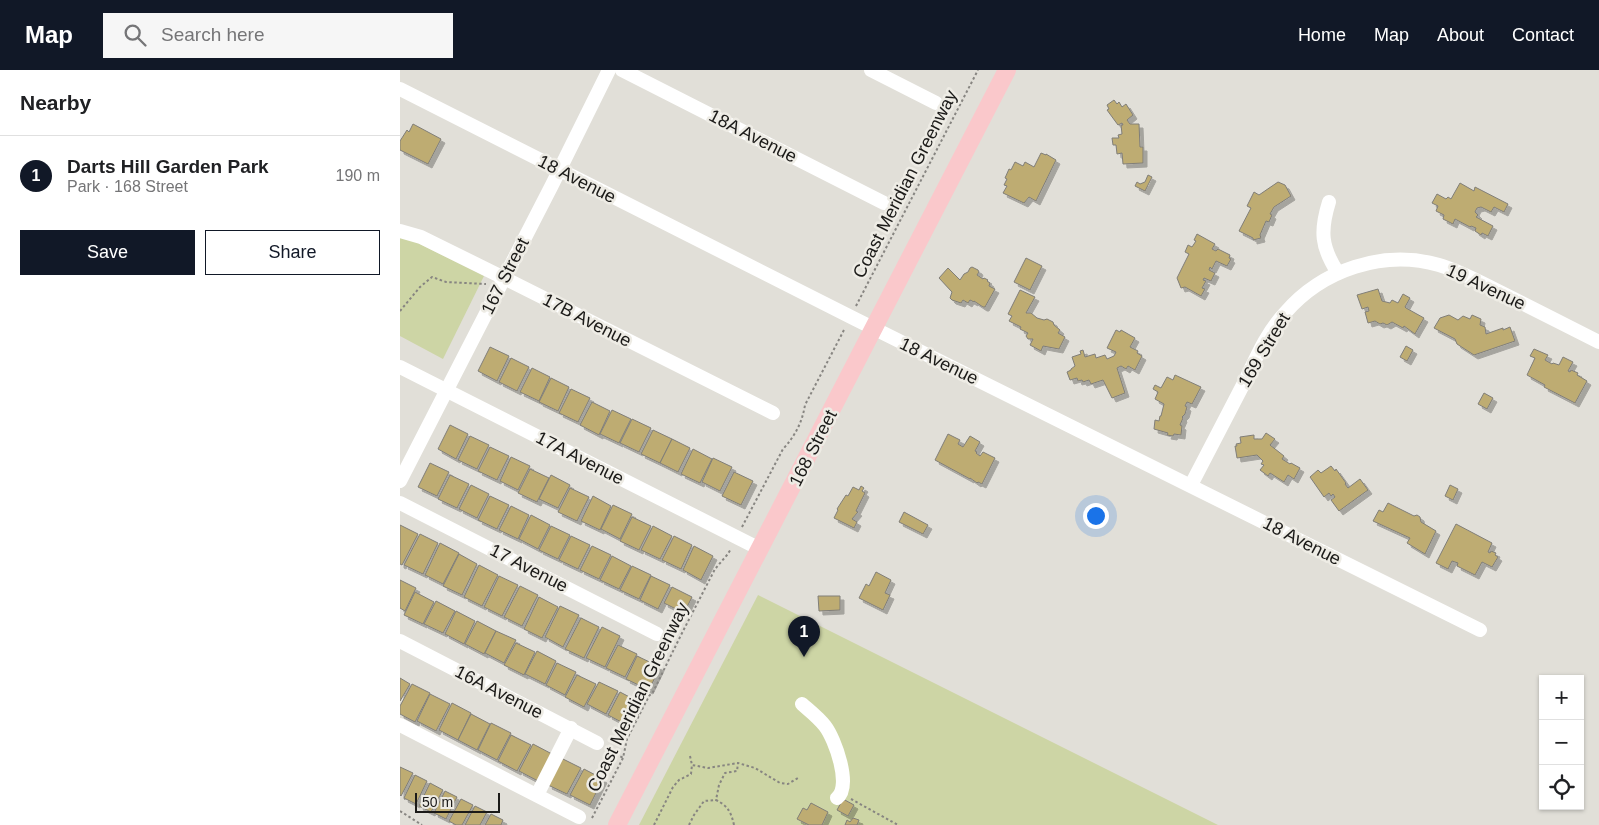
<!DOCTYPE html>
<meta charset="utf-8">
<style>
body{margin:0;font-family:Helvetica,sans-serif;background:#f6f6f6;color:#202124}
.controls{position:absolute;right:15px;bottom:15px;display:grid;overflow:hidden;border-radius:0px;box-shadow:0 1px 4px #0004}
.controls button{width:45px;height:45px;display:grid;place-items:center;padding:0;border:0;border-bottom:1px solid #e0e0e0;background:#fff;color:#202124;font:25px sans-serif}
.scale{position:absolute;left:15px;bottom:12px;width:85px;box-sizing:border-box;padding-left:5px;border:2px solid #1b1a18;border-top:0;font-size:14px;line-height:18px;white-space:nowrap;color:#1b1a18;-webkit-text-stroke:4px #eeece5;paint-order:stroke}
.you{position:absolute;left:695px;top:445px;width:18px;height:18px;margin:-12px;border:4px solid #fff;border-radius:50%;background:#1a73e8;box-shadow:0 0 0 8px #1a73e833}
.badge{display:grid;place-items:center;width:32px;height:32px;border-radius:50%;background:#111827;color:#fff;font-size:16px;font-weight:700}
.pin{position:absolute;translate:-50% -41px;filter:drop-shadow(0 1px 2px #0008)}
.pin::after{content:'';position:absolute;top:26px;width:18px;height:15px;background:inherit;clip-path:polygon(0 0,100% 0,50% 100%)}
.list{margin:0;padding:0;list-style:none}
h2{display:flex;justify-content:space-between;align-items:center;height:65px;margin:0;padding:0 20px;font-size:21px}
h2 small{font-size:16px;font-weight:400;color:#757577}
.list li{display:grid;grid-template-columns:32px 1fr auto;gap:15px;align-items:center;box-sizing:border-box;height:80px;padding:0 20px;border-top:1px solid #e0e0e0}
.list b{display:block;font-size:19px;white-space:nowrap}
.list p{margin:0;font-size:16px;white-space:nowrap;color:#757577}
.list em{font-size:16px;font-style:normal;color:#757577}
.actions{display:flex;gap:10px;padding:15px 20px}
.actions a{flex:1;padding:11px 0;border:1px solid #111827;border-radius:0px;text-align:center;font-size:18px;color:#111827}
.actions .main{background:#111827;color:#fff}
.icon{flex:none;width:28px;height:28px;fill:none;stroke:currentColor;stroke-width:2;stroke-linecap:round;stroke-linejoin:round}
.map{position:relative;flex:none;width:1199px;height:755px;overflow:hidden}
header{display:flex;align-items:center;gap:30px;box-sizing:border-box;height:70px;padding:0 25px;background:#111827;color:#fff}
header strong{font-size:24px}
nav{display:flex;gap:28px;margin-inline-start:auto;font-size:18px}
.search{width:350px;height:45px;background:#f6f6f6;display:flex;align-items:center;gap:12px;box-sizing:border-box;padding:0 18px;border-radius:0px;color:#757577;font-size:19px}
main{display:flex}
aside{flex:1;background:#fff}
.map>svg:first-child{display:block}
</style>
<header>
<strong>Map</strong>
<div class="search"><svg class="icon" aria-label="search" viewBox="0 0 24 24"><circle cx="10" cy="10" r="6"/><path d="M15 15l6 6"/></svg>Search here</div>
<nav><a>Home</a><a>Map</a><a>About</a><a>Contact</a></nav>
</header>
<main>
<aside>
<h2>Nearby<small></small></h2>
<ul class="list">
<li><span class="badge">1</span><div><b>Darts Hill Garden Park</b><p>Park · 168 Street</p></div><em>190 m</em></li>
</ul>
<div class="actions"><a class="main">Save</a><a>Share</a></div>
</aside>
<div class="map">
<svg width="1199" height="755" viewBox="0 0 1199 755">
<defs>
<filter id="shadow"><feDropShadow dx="4" dy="4" stdDeviation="0" flood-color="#0004"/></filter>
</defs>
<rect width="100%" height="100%" fill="#e1dfd8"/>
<g fill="#cdd5a5">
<path d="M0 167 14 171 84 206 43 289 0 266Z"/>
<path d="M358 525 818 755H239Z"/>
</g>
<g fill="#beac72" stroke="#807e78" filter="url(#shadow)">
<path d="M714 30 717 34 719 32 722 37 726 34 733 45 727 50 730 54H739L740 77H743V93L723 94 722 83 717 84 716 75H713L712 68H719L718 65 722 64 721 55H723L722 53 718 55 707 40 709 39 707 35Z"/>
<path d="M13 54 41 69 28 94 0 80V71L7 60 9 62Z"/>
<path d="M641 83 646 85V84L656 90 636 131 629 127 624 133 603 123 607 116 604 115 607 109 605 108 609 99 611 100 615 92 623 96 625 92 634 97Z"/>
<path d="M748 105 752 107 745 121 735 116 737 112 740 114 745 112Z"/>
<path d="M878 112 885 115 891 126 874 137 870 144 872 145 869 152 866 151 860 165 861 168 853 170V168L839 161 851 138 847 136 854 122 859 125Z"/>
<path d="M1060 113 1074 121 1075 117 1108 134 1104 142 1094 137 1091 142 1081 137 1077 138 1075 142 1078 145 1076 147 1093 156 1088 166 1082 163 1081 165 1075 161 1076 158 1071 156 1070 157 1055 149 1053 154 1043 149 1044 145 1036 141 1038 136 1032 133 1037 124 1046 129 1048 127 1051 129Z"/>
<path d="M797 164 815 174 812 179 816 181 818 179 830 185 829 188 831 189 827 196 816 191 812 199 810 197 809 200 815 203 811 211 804 208 803 210 806 211 802 218 805 219 801 226 785 217 781 218 777 208 789 184 785 182 788 175 792 177 796 171 794 170Z"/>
<path d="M626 188 642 196 630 220 614 212Z"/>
<path d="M572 197 578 200 579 202 577 205 583 209 584 208 588 210 587 211 590 213 589 216 595 219 585 237H583L574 231V232L570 230 568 233 563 230 561 233 552 230 550 228 552 222 539 208 548 198 560 210 564 204 568 202 570 198Z"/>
<path d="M978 219 982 231 990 233 992 230 998 233 1003 224 1010 228 1005 237 1006 238 1024 248 1016 262 1015 264 1004 256 1003 258 992 252 987 255 983 253 980 254 975 251 968 253 965 242 969 241 968 237 962 239 957 225Z"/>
<path d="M620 220 635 227 626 243H631L637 248 644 250 647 249 653 252 654 255 660 260 658 263 665 267 659 279 643 276 641 281 630 275 633 269H628L626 266 628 263 620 259 621 257 609 251 612 246 608 244Z"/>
<path d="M1049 245 1058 250 1063 246 1070 249 1072 245 1081 249 1080 255 1085 257 1086 264 1103 258V260L1110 257 1115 271 1074 285 1057 274 1055 269 1034 258 1040 248Z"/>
<path d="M716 260 720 262 721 260 735 268 730 277 738 281 737 283 742 286 735 300 728 296 726 299 721 296 717 298 725 323 712 328 703 310 691 314 689 310 683 312 682 310 678 311 677 308 670 310 667 302 671 300V299L675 296 672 287 681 284 680 281 683 280 685 287 695 284 696 288 705 285 707 289 714 286 716 282 707 278Z"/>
<path d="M1006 276 1013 280 1007 291 1000 287Z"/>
<path d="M90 277 109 286 97 311 78 301Z"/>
<path d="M1134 279 1148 285 1145 290 1152 294 1153 293 1159 295 1163 287 1173 292 1168 301 1170 302 1171 300 1178 303 1177 305 1187 311 1175 333 1144 317 1145 315 1127 305 1135 288 1130 286Z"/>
<path d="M111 288 129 297 117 321 99 312Z"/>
<path d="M132 298 150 307 139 331 120 322Z"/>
<path d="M775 305 801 317 792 334 787 332 785 336 787 337 785 344 782 347 783 348 780 355 782 356 781 365 774 364 773 366 767 365 768 363 754 359 755 350 759 351 760 346H761L764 334 755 329 758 322 753 319 755 315 761 318 767 307 773 310Z"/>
<path d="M151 308 169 317 158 341 139 332Z"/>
<path d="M171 319 190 328 178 352 159 343Z"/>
<path d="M1084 323 1093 328 1087 339 1078 334Z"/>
<path d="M192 332 210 341 199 365 180 355Z"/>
<path d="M212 340 231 349 219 373 200 364Z"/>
<path d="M232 349 251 358 239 382 220 373Z"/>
<path d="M50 355 68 364 56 389 38 379Z"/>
<path d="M253 360 272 369 260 393 241 384Z"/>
<path d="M866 363 875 369 870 375 884 386 882 389 890 394 891 393 900 398 894 409 888 405 884 412 870 403 868 406 860 400 864 395 861 394 863 391 857 385 837 388 835 376H837L836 374 841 373 840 367 854 365V369H862Z"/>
<path d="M548 364 560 370 558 374 563 377 570 366 580 372 575 381 577 382 576 383 580 386 583 382 595 388 582 414 578 412 577 413 570 408V409L535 390Z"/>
<path d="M70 366 89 375 77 399 58 390Z"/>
<path d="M272 369 290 378 278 402 260 393Z"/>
<path d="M90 377 109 386 97 410 78 401Z"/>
<path d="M293 379 312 389 300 413 281 404Z"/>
<path d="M111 387 130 396 118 420 100 411Z"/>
<path d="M313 388 332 397 320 421 302 412Z"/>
<path d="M30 393 49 402 37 426 18 417Z"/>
<path d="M931 396 935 401 936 399 946 413 945 414 948 418 960 409 968 420 939 441 931 430 935 427 933 424 931 426 929 423 924 427 910 407 918 400 921 403Z"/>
<path d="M130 399 149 408 137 432 118 423Z"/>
<path d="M334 402 353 411 341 435 322 426Z"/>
<path d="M50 405 69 414 57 438 38 429Z"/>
<path d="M151 405 170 415 158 438 139 429Z"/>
<path d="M71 415 89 424 77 448 59 439Z"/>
<path d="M1050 415 1058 419 1053 430 1045 426Z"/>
<path d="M461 416 464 418 462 421 465 423 456 441 458 442 452 449 457 452 454 458 434 448 438 440 437 439 446 425 448 426 453 417 459 420Z"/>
<path d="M170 418 189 427 177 451 158 442Z"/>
<path d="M90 426 109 435 97 459 78 450Z"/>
<path d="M193 426 211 436 200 460 181 451Z"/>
<path d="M988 433 1014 446 1017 445 1020 447 1021 452 1036 461 1025 484 1007 473 1010 468 973 451 979 440 983 442Z"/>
<path d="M213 435 232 444 220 469 201 459Z"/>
<path d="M111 436 129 445 118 469 99 460Z"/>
<path d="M504 442 528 455 523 464 499 452Z"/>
<path d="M131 445 150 455 138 479 119 469Z"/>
<path d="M232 447 251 456 239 480 220 471Z"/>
<path d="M1056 454 1092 473 1088 482 1090 483 1091 481 1096 483 1095 485 1098 487 1092 497 1082 492 1075 505 1057 496 1058 493 1052 491 1048 499 1036 493Z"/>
<path d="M0 455 18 464 2 495 0 494Z"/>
<path d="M151 456 170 465 158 489 139 480Z"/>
<path d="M253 456 272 466 260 489 241 480Z"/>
<path d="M20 464 38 473 23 504 4 495Z"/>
<path d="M171 466 190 475 178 499 159 490Z"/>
<path d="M274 466 292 475 281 499 262 490Z"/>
<path d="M40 473 59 483 43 514 25 505Z"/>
<path d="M192 476 211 485 199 509 180 500Z"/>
<path d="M294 476 313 486 301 510 283 500Z"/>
<path d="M59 484 77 494 62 525 43 516Z"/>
<path d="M212 486 231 496 219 519 200 510Z"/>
<path d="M79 495 98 505 82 536 64 527Z"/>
<path d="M232 496 251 505 239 529 220 520Z"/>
<path d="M476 502 491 510 485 523 490 525 483 540 459 528 466 514 469 516Z"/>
<path d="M99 506 118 515 102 546 84 537Z"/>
<path d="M251 506 270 515 258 539 240 530Z"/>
<path d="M0 510 16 518 5 541 0 538Z"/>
<path d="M120 516 138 525 122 556 104 547Z"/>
<path d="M272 517 292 527 284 543 264 533Z"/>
<path d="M15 522 34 532 23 554 4 545Z"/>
<path d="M418 526H440V540L419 541Z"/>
<path d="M139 527 158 537 142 568 124 559Z"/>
<path d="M36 531 55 541 43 563 24 554Z"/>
<path d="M160 536 179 545 163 577 145 567Z"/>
<path d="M56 541 75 551 64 574 45 564Z"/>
<path d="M181 548 199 557 184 588 165 579Z"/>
<path d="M77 551 96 561 84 584 65 574Z"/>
<path d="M202 557 220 566 205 597 186 588Z"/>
<path d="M96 561 116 570 104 593 85 583Z"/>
<path d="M116 573 135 582 124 605 104 595Z"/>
<path d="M218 575 237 584 225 607 206 598Z"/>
<path d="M137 581 156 591 145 614 125 604Z"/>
<path d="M237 586 260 597 249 620 226 609Z"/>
<path d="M157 593 176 602 165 625 146 615Z"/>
<path d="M177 605 196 614 184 637 165 627Z"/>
<path d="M0 608 10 614 0 631Z"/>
<path d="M199 612 218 621 206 644 187 634Z"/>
<path d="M12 614 30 623 15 652 0 644V636Z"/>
<path d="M220 622 239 632 227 655 208 645Z"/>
<path d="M30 624 50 634 36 661 17 651Z"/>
<path d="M52 633 71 643 58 670 39 660Z"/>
<path d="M71 644 90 654 77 680 58 670Z"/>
<path d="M91 653 111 663 97 690 78 680Z"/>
<path d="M111 665 131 675 117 701 98 691Z"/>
<path d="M133 674 152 684 138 711 119 701Z"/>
<path d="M161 688 181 698 167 724 148 715Z"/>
<path d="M0 697 13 703 1 726 0 725Z"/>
<path d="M184 699 203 709 190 735 170 725Z"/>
<path d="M15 705 27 711 16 734 4 728Z"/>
<path d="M30 713 43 720 31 742 19 736Z"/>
<path d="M45 721 57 727 46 749 34 743Z"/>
<path d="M61 729 73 735 62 755H56L49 751Z"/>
<path d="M443 729 454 735 448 746 437 740Z"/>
<path d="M411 733 428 742 422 755H409L397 749 403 738 407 740Z"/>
<path d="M75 736 87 742 80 755H65Z"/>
<path d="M91 744 103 750 101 755H85Z"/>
<path d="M453 748 459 750 457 755H445L447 750 450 752Z"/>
</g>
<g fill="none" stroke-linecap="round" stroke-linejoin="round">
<g stroke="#878581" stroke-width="2" stroke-dasharray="2.5 2.5" stroke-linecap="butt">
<path d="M456 236 578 0"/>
<path d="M0 241 20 217 32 207 46 212 86 214"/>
<path d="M342 457 383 379C395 366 402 353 405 335L445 258"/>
<path d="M216 684 223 688"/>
<path d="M290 686 292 695 308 698 338 693"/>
<path d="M451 729 498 755"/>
<path d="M0 741 22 755"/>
<path d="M192 748 223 688 227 669 249 626 253 622 281 565 315 499 327 485 331 479"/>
<path d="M254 755 273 717 279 710 291 704 292 695"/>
<path d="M289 755 294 745 304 731 316 730"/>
<path d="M334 755C331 742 328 736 316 730L319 715 325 703 337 701 338 693 355 698 380 713 388 714 398 708"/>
</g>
<g stroke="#fff" stroke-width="14">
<path d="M222 0 484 133"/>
<path d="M471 0 536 33"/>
<path d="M0 19 455 249 1080 560"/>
<path d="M929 132C920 161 921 177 938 203"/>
<path d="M0 161 21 167 104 208 373 343"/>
<path d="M0 297 360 479"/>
<path d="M0 411 152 115 209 0"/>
<path d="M791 415C809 380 827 346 845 311 856 288 867 262 885 243 922 200 983 179 1039 195 1063 202 1085 215 1108 226 1138 241 1169 257 1199 272"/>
<path d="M0 433 257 564"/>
<path d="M0 571 197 673"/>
<path d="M402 634C410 641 419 648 425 656 435 669 452 716 437 728"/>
<path d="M0 655 179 747"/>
<path d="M137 725 171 658"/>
</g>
<path stroke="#fac8cb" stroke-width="18" d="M217 755 607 0"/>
</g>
<g text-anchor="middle" stroke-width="5" stroke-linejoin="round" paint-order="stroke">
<g font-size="18" fill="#1b1a18" stroke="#eeece5">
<text transform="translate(353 66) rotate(27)" y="6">18A Avenue</text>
<text transform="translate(177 109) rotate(27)" y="6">18 Avenue</text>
<text transform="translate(505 114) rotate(-63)" y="6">Coast Meridian Greenway</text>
<text transform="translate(105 206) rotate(-63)" y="6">167 Street</text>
<text transform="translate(1086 217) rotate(25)" y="6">19 Avenue</text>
<text transform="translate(187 250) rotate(27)" y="6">17B Avenue</text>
<text transform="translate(864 280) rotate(-59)" y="6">169 Street</text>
<text transform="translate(539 291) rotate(26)" y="6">18 Avenue</text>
<text transform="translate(413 378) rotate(-63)" y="6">168 Street</text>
<text transform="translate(180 388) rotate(27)" y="6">17A Avenue</text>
<text transform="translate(902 471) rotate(27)" y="6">18 Avenue</text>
<text transform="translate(129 498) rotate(27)" y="6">17 Avenue</text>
<text transform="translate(99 622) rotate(27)" y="6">16A Avenue</text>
<text transform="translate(238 627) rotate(-64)" y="6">Coast Meridian Greenway</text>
</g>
</g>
</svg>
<div class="controls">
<button>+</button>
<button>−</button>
<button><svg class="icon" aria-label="locate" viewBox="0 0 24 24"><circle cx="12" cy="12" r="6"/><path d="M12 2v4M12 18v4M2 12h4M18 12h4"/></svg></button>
</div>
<div class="scale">50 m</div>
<div class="you"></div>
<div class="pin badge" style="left:404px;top:587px">1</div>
</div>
</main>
